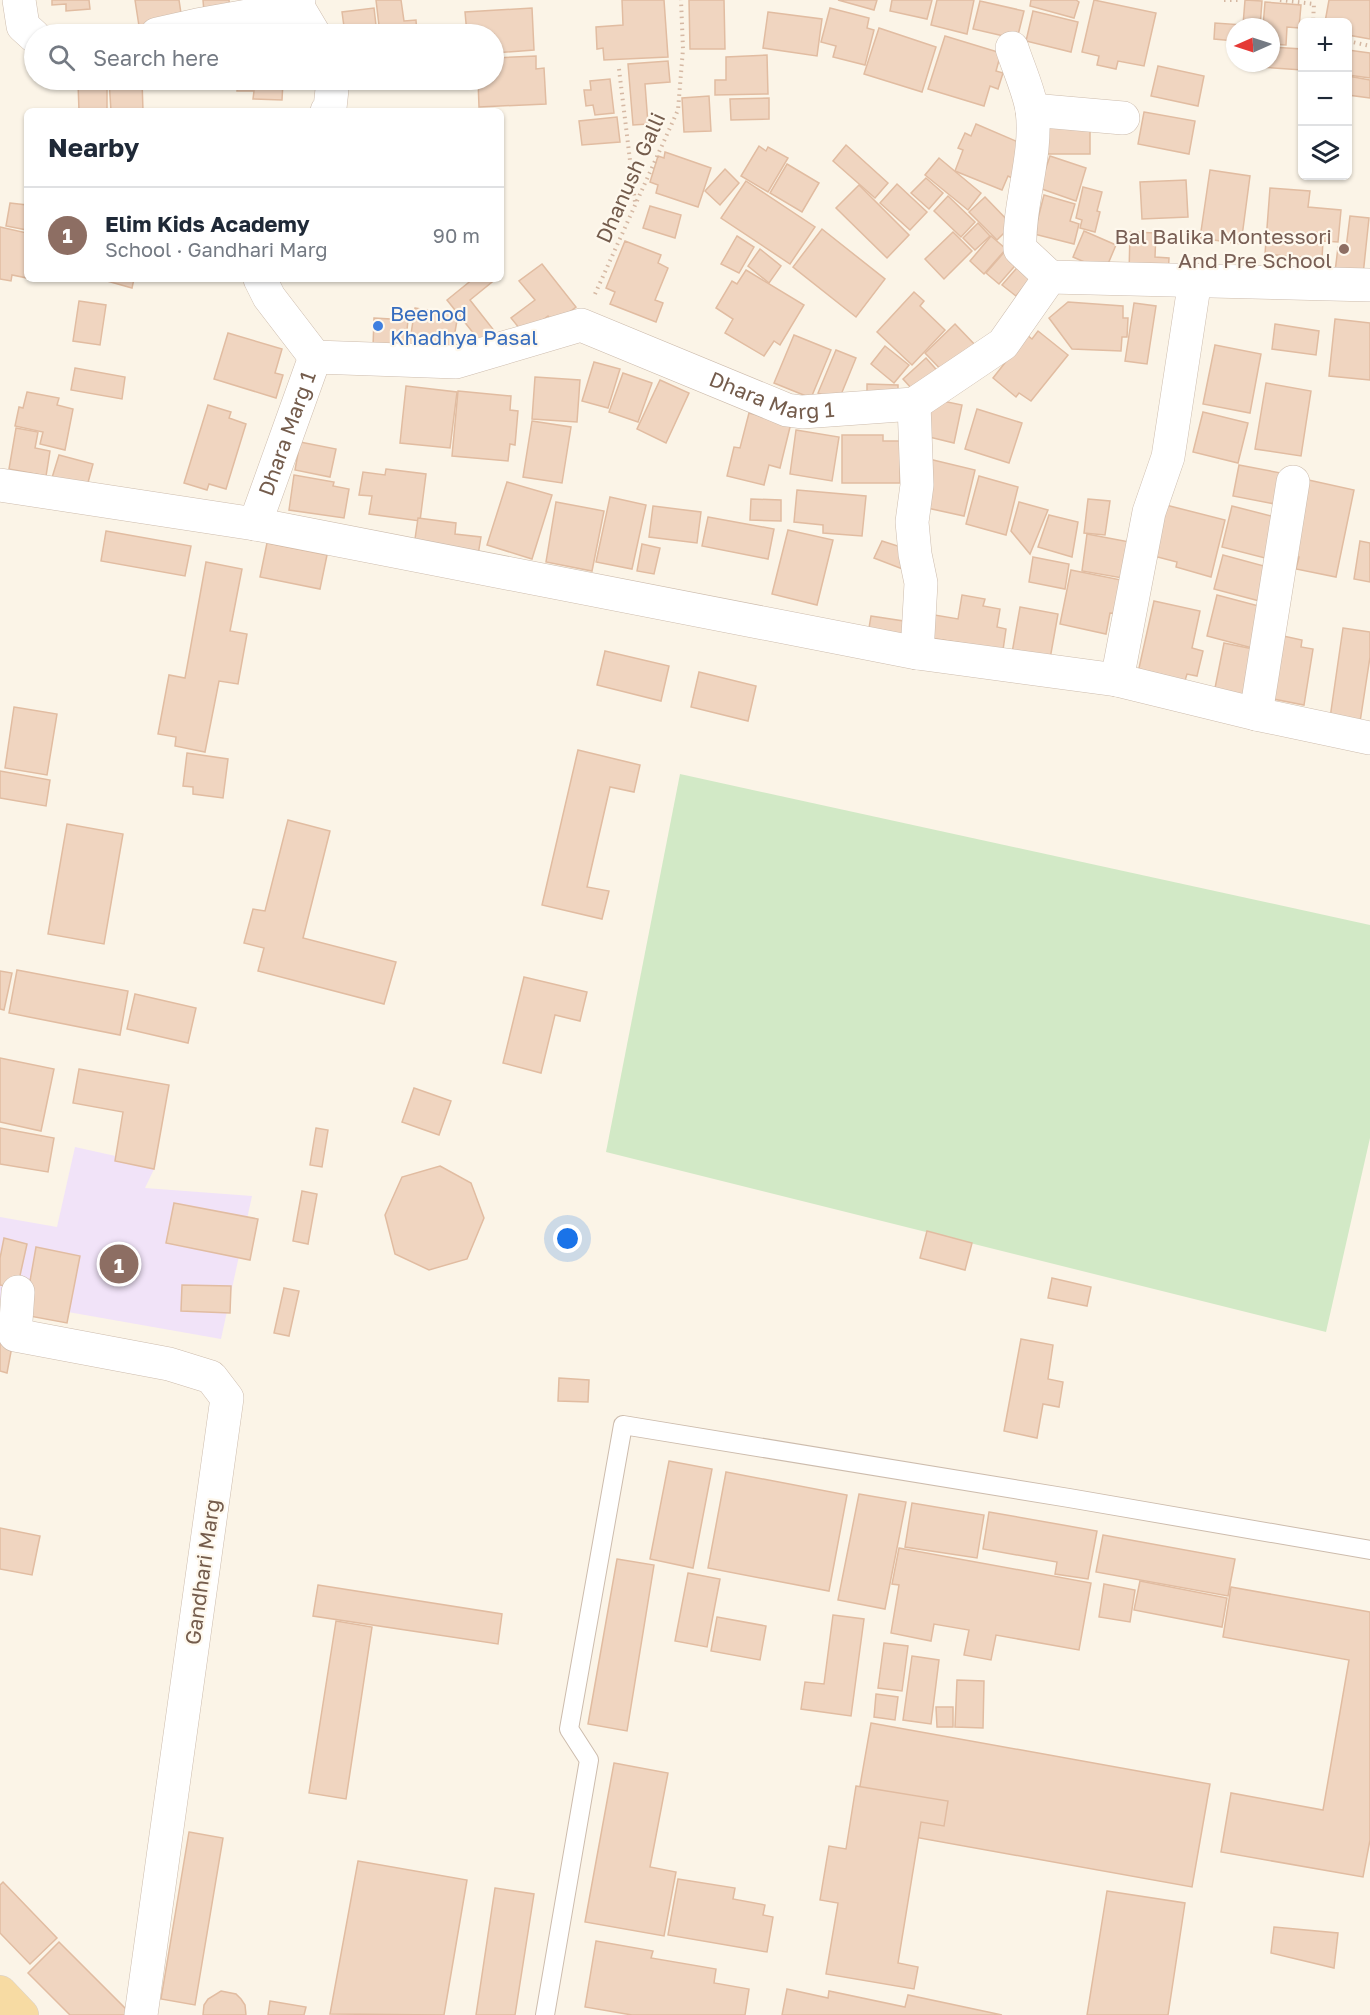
<!DOCTYPE html>
<meta charset="utf-8">
<style>
body{margin:0;font-family:"Golos Text",sans-serif;background:#f2f2f3;color:#1f2937}
.controls{position:absolute;right:18px;top:18px;display:grid;overflow:hidden;border-radius:9px;box-shadow:0 2px 4px #0004}
.controls button{width:54px;height:54px;display:grid;place-items:center;padding:0;border:0;border-bottom:2px solid #e0e1e3;background:#fff;color:#1f2937;font:30px sans-serif}
.compass{position:absolute;left:1226px;top:18px;width:54px;height:54px;border-radius:50%;background:#fff;box-shadow:0 2px 4px #0004;rotate:267deg}
.you{position:absolute;left:568px;top:1239px;width:21px;height:21px;margin:-15px;border:4px solid #fff;border-radius:50%;background:#1a73e8;box-shadow:0 0 0 9px #1a73e833}
.badge{display:grid;place-items:center;width:39px;height:39px;border-radius:50%;background:#df7752;color:#fff;font-size:20px;font-weight:700}
.pin{position:absolute;translate:-50% -50%;border:3px solid #fff;box-shadow:0 2px 6px #0006}
.list{margin:0;padding:0;list-style:none}
h2{display:flex;justify-content:space-between;align-items:center;height:78px;margin:0;padding:0 24px;font-size:26px}
h2 small{font-size:20px;font-weight:400;color:#747a83}
.list li{display:grid;grid-template-columns:39px 1fr auto;gap:18px;align-items:center;box-sizing:border-box;height:96px;padding:0 24px;border-top:2px solid #e0e1e3}
.list b{display:block;font-size:22px;white-space:nowrap}
.list p{margin:0;font-size:20px;white-space:nowrap;color:#747a83}
.list em{font-size:20px;font-style:normal;color:#747a83}
.icon{flex:none;width:33px;height:33px;fill:none;stroke:currentColor;stroke-width:2;stroke-linecap:round;stroke-linejoin:round}
.map{position:relative;flex:none;width:1370px;height:2015px;overflow:hidden}
.search{position:absolute;background:#fff;box-shadow:0 2px 4px #0004;left:24px;top:24px;width:480px;height:66px;display:flex;align-items:center;gap:15px;box-sizing:border-box;padding:0 21px;border-radius:33px;color:#747a83;font-size:22px}
.panel{position:absolute;background:#fff;box-shadow:0 2px 4px #0004;left:24px;top:108px;width:480px;height:174px;border-radius:9px}
.map>svg:first-child{display:block}
</style>
<div class="map">
<svg width="1370" height="2015" viewBox="0 0 1370 2015">
<rect width="100%" height="100%" fill="#fbf4e7"/>
<path fill="#f1e3f8" d="M75 1147 156 1165 145 1188 252 1196 221 1339 0 1300V1217L57 1227Z"/>
<path fill="#d2e9c6" d="M680 774 1370 925V1138L1326 1332 606 1152Z"/>
<g fill="#f0d5c0" stroke="#e1bca1" stroke-width="1.5">
<path d="M52 0H89L90 9 66 11V4L52 5Z"/>
<path d="M135 0H179L182 20 139 26Z"/>
<path d="M203 0H229L230 10 204 12Z"/>
<path d="M376 0H401L404 21 416 20 417 34H380Z"/>
<path d="M622 0H664L668 57 604 60 603 48 597 49 596 27 623 25Z"/>
<path d="M689 0H724L725 49H690Z"/>
<path d="M838 0H877L874 10Z"/>
<path d="M892 0H932L927 19 890 11Z"/>
<path d="M937 0H974L967 34 931 25Z"/>
<path d="M1031 0H1076L1079 2 1074 18 1030 6Z"/>
<path d="M1094 0 1156 13 1144 66 1118 61 1116 69 1097 65 1099 56 1082 52Z"/>
<path d="M1245 0 1262 1 1260 27H1235V41L1214 39 1215 23 1243 25Z"/>
<path d="M1329 0H1370V39L1348 35V22H1325Z"/>
<path d="M980 1 1024 11 1017 39 973 29Z"/>
<path d="M1265 2 1301 5 1299 28 1287 27 1286 45 1271 44V27H1263Z"/>
<path d="M374 8 377 34H345L342 12Z"/>
<path d="M532 8 534 50 494 53V34H467L465 12Z"/>
<path d="M830 8 869 18 867 28 874 30 865 65 833 57 836 46 821 42Z"/>
<path d="M1033 11 1078 22 1071 52 1026 41Z"/>
<path d="M768 12 822 19 817 56 763 48Z"/>
<path d="M879 28 936 47 922 92 864 74Z"/>
<path d="M945 36 1001 53 996 71 1003 73 998 89 990 86 984 106 928 89Z"/>
<path d="M1271 47 1302 49V70L1260 67 1261 63H1271Z"/>
<path d="M1348 50 1370 53V78L1348 75Z"/>
<path d="M767 55 768 94 715 95V80H726V57Z"/>
<path d="M536 56V69L544 68 546 104 479 107 478 80H472H494V58Z"/>
<path d="M668 61 670 82 645 84 648 124 633 125 628 64Z"/>
<path d="M1158 66 1204 76 1198 106 1151 96Z"/>
<path d="M1348 76 1370 80V98L1348 95Z"/>
<path d="M610 79 614 113 595 115 593 105 586 106 584 90H591L590 81Z"/>
<path d="M109 80H142L143 111H111Z"/>
<path d="M190 80H234V83L191 87Z"/>
<path d="M238 80H290V82H283L282 100 253 99 254 91H237Z"/>
<path d="M107 82V111H79L78 83Z"/>
<path d="M709 96 711 131 684 132 682 98Z"/>
<path d="M769 98V119L731 120 730 99Z"/>
<path d="M1144 112 1195 121 1189 154 1138 144Z"/>
<path d="M617 117 620 142 582 145 579 121Z"/>
<rect x="1045" y="117" width="45" height="37"/>
<path d="M976 124 1025 145 1012 178 1008 176 1002 190 955 171 963 150 958 148 965 133 971 136Z"/>
<path d="M846 145 888 183 875 198 833 161Z"/>
<path d="M759 146 766 151 768 147 788 158 768 192 741 176Z"/>
<path d="M665 152 711 168 698 207 656 193 658 185 650 182 658 156 664 158Z"/>
<path d="M1050 156 1086 168 1076 201 1039 188Z"/>
<path d="M939 158 981 193 968 210 925 175Z"/>
<path d="M787 164 819 183 802 212 770 193Z"/>
<path d="M725 169 739 183 720 205 705 191Z"/>
<path d="M1210 170 1250 176 1241 244 1200 238Z"/>
<path d="M926 178 943 193 929 209 911 193Z"/>
<path d="M1186 180 1188 217 1142 219 1140 182Z"/>
<path d="M746 181 815 227 790 264 721 218Z"/>
<path d="M897 184 927 212 910 230 880 203Z"/>
<path d="M859 185 909 235 887 258 836 208Z"/>
<path d="M1083 187 1102 192 1097 211 1100 212 1095 232 1080 228 1082 220 1076 218Z"/>
<path d="M1270 188 1310 191 1308 207 1341 210 1338 242 1323 241 1322 259 1265 254Z"/>
<path d="M1044 195 1075 204 1070 221 1079 224 1074 244 1034 234Z"/>
<path d="M948 196 975 222 961 237 934 211Z"/>
<path d="M985 197 1012 225 997 240 969 212Z"/>
<path d="M10 203 27 205V230L6 226Z"/>
<path d="M650 206 681 215 675 238 643 228Z"/>
<path d="M1350 216 1369 218 1363 275 1335 272 1338 247 1346 248Z"/>
<path d="M978 223 990 236 975 250 963 238Z"/>
<path d="M0 227 27 233V278L12 275 11 281 0 279Z"/>
<path d="M822 229 885 279 856 317 793 267Z"/>
<path d="M1084 231 1116 245 1105 271 1073 257Z"/>
<path d="M953 232 972 251 944 279 925 259Z"/>
<path d="M1130 232 1156 233 1155 257 1169 258 1168 276 1129 274Z"/>
<path d="M737 236 754 247 739 273 721 264Z"/>
<path d="M991 236 1006 249 984 274 970 261Z"/>
<path d="M625 241 661 255 658 263 668 268 655 300 663 303 656 322 610 304 615 292 606 288Z"/>
<path d="M760 249 781 266 769 283 748 266Z"/>
<path d="M1007 249 1020 260 999 284 986 273Z"/>
<path d="M1022 262 1035 274 1016 296 1002 285Z"/>
<path d="M542 264 576 307 554 324 548 316 524 334 511 318 535 300 519 281Z"/>
<path d="M746 270 804 305 780 345 774 341 764 356 725 333 733 319 716 308 732 281 737 284Z"/>
<path d="M100 279H134L132 288Z"/>
<path d="M473 279H490L492 282 470 300 496 333 482 344 447 300Z"/>
<path d="M914 292 924 301 920 306 945 330 912 365 877 332Z"/>
<path d="M79 301 106 305 100 345 73 341Z"/>
<path d="M1068 302 1123 306V318H1128L1127 337H1122L1121 351 1072 349 1049 318Z"/>
<path d="M1134 303 1156 306 1147 364 1125 361Z"/>
<path d="M415 308 458 315 451 354 409 347Z"/>
<path d="M374 318 408 320 405 350 373 347Z"/>
<path d="M1335 319 1370 323V380L1329 376Z"/>
<path d="M955 324 978 348 948 377 925 353Z"/>
<path d="M1275 324 1319 331 1316 355 1272 349Z"/>
<path d="M1038 331 1068 355 1031 401 1019 393 1016 397 993 378 1027 335 1032 339Z"/>
<path d="M228 333 282 349 275 373 283 375 276 398 214 379Z"/>
<path d="M794 335 831 350 811 398 774 383Z"/>
<path d="M1215 345 1261 354 1250 413 1203 404Z"/>
<path d="M885 346 909 365 894 383 871 364Z"/>
<path d="M836 350 856 358 838 402 818 393Z"/>
<path d="M926 358 943 377 920 398 903 379Z"/>
<path d="M594 362 620 369 608 408 582 401Z"/>
<path d="M75 368 125 377 122 399 71 390Z"/>
<path d="M623 373 652 383 638 422 609 412Z"/>
<path d="M535 377 580 380 577 422 532 419Z"/>
<path d="M660 380 689 393 666 443 637 429Z"/>
<path d="M1266 383 1311 391 1301 456 1255 449Z"/>
<path d="M867 384 898 385V401L867 400Z"/>
<path d="M406 386 457 392 450 448 400 443Z"/>
<path d="M458 391 511 396 510 410 518 411 515 445 510 444 508 461 452 456Z"/>
<path d="M27 392 59 398 57 405 73 409 65 450 40 444 43 432 15 426 19 407 23 408Z"/>
<path d="M933 399 962 405 954 443 925 436Z"/>
<path d="M208 405 231 412 229 418 246 424 226 489 209 484 207 490 184 483Z"/>
<path d="M977 409 1022 423 1009 463 965 449Z"/>
<path d="M1203 412 1248 423 1238 463 1193 452Z"/>
<path d="M749 413 791 423 780 468 769 465 764 485 727 476 734 447 740 448Z"/>
<path d="M532 421 571 427 562 483 523 477Z"/>
<path d="M16 428 38 432 35 448 50 451 46 476 9 469Z"/>
<path d="M796 430 839 437 832 481 790 474Z"/>
<path d="M842 435H883V441H900V483H842Z"/>
<path d="M300 442 336 449 330 477 295 470Z"/>
<path d="M59 455 93 464 86 490 51 481Z"/>
<path d="M929 459 975 470 964 516 918 506Z"/>
<path d="M1239 465 1291 475 1285 506 1233 496Z"/>
<path d="M386 469 426 474 420 521 369 514 372 496 359 495 363 472 385 475Z"/>
<path d="M294 475 334 482 333 486 349 489 344 518 289 510Z"/>
<path d="M979 476 1018 487 1006 535 966 524Z"/>
<path d="M1304 479 1354 490 1336 577 1296 569 1299 557 1288 555Z"/>
<path d="M507 482 552 495 532 559 487 545Z"/>
<path d="M797 490 866 496 862 536 823 533V525L794 522Z"/>
<path d="M610 497 646 505 632 569 596 562Z"/>
<path d="M751 499 781 500V521L750 520Z"/>
<path d="M1088 499 1110 501 1105 535 1084 533Z"/>
<path d="M556 502 604 511 592 571 546 562Z"/>
<path d="M1019 502 1048 510 1030 554 1011 531Z"/>
<path d="M1158 503 1225 520 1211 577 1176 567 1177 562 1146 554Z"/>
<path d="M653 506 701 512 697 543 649 537Z"/>
<path d="M1232 506 1283 519 1273 560 1222 547Z"/>
<path d="M1049 515 1078 522 1072 557 1038 547Z"/>
<path d="M708 517 774 529 768 559 702 546Z"/>
<path d="M418 518 456 523 455 534 481 537 478 555 414 546Z"/>
<path d="M788 530 833 540 817 605 772 594Z"/>
<path d="M106 531 191 546 185 576 101 561Z"/>
<path d="M1087 534 1135 543 1128 579 1082 571Z"/>
<path d="M882 541 907 549 905 570 874 558Z"/>
<path d="M1360 541 1370 543V582L1354 579Z"/>
<path d="M267 543 327 555 320 589 260 577Z"/>
<path d="M642 544 660 548 654 574 637 571Z"/>
<path d="M1223 555 1275 569 1267 603 1214 589Z"/>
<path d="M1033 557 1069 564 1065 589 1029 582Z"/>
<path d="M206 562 242 569 230 631 247 634 238 684 219 681 205 752 175 746 176 737 158 734 169 675 185 678Z"/>
<path d="M1071 570 1126 581 1119 614 1110 613 1106 634 1060 624Z"/>
<path d="M962 595 985 599 983 606 1000 609 997 627 1006 629 1003 650 931 638 935 615 958 619Z"/>
<path d="M1217 595 1270 609 1260 650 1207 636Z"/>
<path d="M1154 601 1200 611 1192 648 1203 651 1197 676 1187 674 1183 687 1137 677Z"/>
<path d="M1020 607 1058 614 1050 659 1012 653Z"/>
<path d="M871 616 910 622 907 640 868 634Z"/>
<path d="M1343 628 1370 632V657L1360 722 1330 718Z"/>
<path d="M1274 634 1302 640 1301 647 1313 649 1304 705 1263 697Z"/>
<path d="M1224 643 1258 650 1249 699 1214 693Z"/>
<path d="M605 651 669 666 661 701 597 685Z"/>
<path d="M699 672 756 686 748 721 691 707Z"/>
<path d="M14 707 57 714 47 775 5 768Z"/>
<path d="M578 750 640 765 634 792 610 787 587 887 609 891 602 919 542 905Z"/>
<path d="M187 753 228 759 223 798 193 794V787L183 786Z"/>
<path d="M0 771 50 780 46 806 0 798Z"/>
<path d="M288 820 330 831 303 938 396 962 384 1004 258 971 264 948 244 943 253 909 265 911Z"/>
<path d="M67 824 123 834 104 944 48 934Z"/>
<path d="M17 970 128 991 120 1035 9 1013Z"/>
<path d="M0 971 12 973 4 1010 0 1009Z"/>
<path d="M524 977 587 992 580 1021 555 1015 541 1073 503 1063Z"/>
<path d="M135 994 196 1008 188 1043 127 1029Z"/>
<path d="M0 1058 54 1069 41 1131 0 1122Z"/>
<path d="M79 1069 169 1085 154 1169 115 1161 123 1112 73 1103Z"/>
<path d="M414 1088 451 1101 439 1135 402 1122Z"/>
<path d="M0 1128 54 1138 48 1172 0 1164Z"/>
<path d="M316 1128 328 1130 322 1167 310 1165Z"/>
<path d="M440 1166 471 1183 484 1218 467 1259 429 1270 395 1254 385 1215 402 1177Z"/>
<path d="M302 1191 317 1194 308 1244 293 1241Z"/>
<path d="M174 1203 258 1219 250 1260 166 1243Z"/>
<path d="M927 1231 972 1243 965 1270 920 1258Z"/>
<path d="M4 1238 27 1244 17 1289 0 1285V1258Z"/>
<path d="M36 1247 80 1256 67 1323 24 1315Z"/>
<path d="M1052 1278 1091 1287 1087 1306 1048 1298Z"/>
<path d="M182 1285 231 1286 230 1313 181 1311Z"/>
<path d="M284 1288 299 1291 289 1336 274 1333Z"/>
<path d="M0 1338 13 1341 7 1373 0 1371Z"/>
<path d="M1021 1339 1053 1345 1048 1379 1063 1382 1059 1407 1043 1404 1037 1438 1004 1431Z"/>
<path d="M559 1378 589 1380 588 1402 558 1401Z"/>
<path d="M669 1461 712 1469 693 1568 650 1559Z"/>
<path d="M726 1472 847 1495 829 1591 708 1568Z"/>
<path d="M859 1494 906 1502 885 1609 838 1600Z"/>
<path d="M912 1503 984 1515 977 1558 905 1547Z"/>
<path d="M989 1512 1097 1531 1088 1579 1055 1574 1057 1562 983 1549Z"/>
<path d="M0 1528 40 1536 32 1575 0 1569Z"/>
<path d="M1103 1535 1235 1559 1228 1596 1096 1572Z"/>
<path d="M899 1548 1091 1583 1079 1650 996 1635 991 1660 964 1655 969 1630 934 1624 931 1641 891 1633 899 1585 892 1584Z"/>
<path d="M617 1559 654 1565 627 1731 588 1724Z"/>
<path d="M688 1573 720 1579 707 1647 675 1641Z"/>
<path d="M1140 1581 1227 1598 1222 1627 1134 1610Z"/>
<path d="M1104 1584 1135 1590 1130 1622 1099 1617Z"/>
<path d="M318 1585 502 1614 498 1644 313 1616Z"/>
<path d="M1231 1587 1370 1612V1840L1363 1877 1221 1852 1231 1793 1323 1810 1349 1660 1223 1637Z"/>
<path d="M833 1615 864 1619 851 1716 801 1709 805 1682 824 1684Z"/>
<path d="M717 1617 766 1626 760 1660 711 1651Z"/>
<path d="M336 1621 372 1627 346 1799 309 1793Z"/>
<path d="M884 1643 908 1646 902 1691 878 1688Z"/>
<path d="M912 1656 939 1660 931 1724 903 1720Z"/>
<path d="M957 1680 984 1681 983 1728 955 1727Z"/>
<path d="M876 1694 898 1697 895 1720 874 1717Z"/>
<path d="M936 1707H953V1727H937Z"/>
<path d="M871 1723 1210 1784 1192 1887 853 1826Z"/>
<path d="M614 1763 668 1773 650 1867 676 1872 664 1936 585 1922Z"/>
<path d="M856 1786 948 1801 944 1826 921 1822 898 1963 918 1967 914 1989 826 1974 838 1903 820 1900 829 1846 846 1849Z"/>
<path d="M189 1832 223 1838 195 2005 161 1999Z"/>
<path d="M358 1861 467 1880 444 2015 330 2014Z"/>
<path d="M678 1879 735 1888 733 1899 765 1905 763 1915 773 1917 767 1952 668 1935Z"/>
<path d="M3 1882 57 1938 30 1964 0 1933V1885Z"/>
<path d="M495 1888 534 1894 515 2015H476Z"/>
<path d="M1107 1891 1185 1903 1168 2015H1087Z"/>
<path d="M1274 1927 1338 1933 1334 1968 1271 1953Z"/>
<path d="M596 1941 653 1951 651 1958 716 1969 714 1983 749 1989 745 2015H632L585 2007Z"/>
<path d="M59 1942 132 2015H70L28 1973Z"/>
<path d="M787 1989 828 1998 829 1991 905 2007 908 1995 1002 2015H782Z"/>
<path d="M221 1991 236 1994 241 1999 245 2005 246 2015H203L204 2005 208 1999Z"/>
<path d="M270 2001 306 2007 304 2015H268Z"/>
</g>
<g fill="none" stroke-linecap="round" stroke-linejoin="round">
<defs>
<path id="service" d="M545 2015 589 1760 569 1729 623 1425 1069 1498 1370 1550"/>
<g id="minor">
<path d="M19 0 23 26 34 36"/>
<path d="M299 0 298 7 314 34"/>
<path d="M157 34 197 25 298 7"/>
<path d="M1012 48C1018 67 1029 91 1032 110 1038 155 1018 204 1020 249L1050 277"/>
<path d="M1032 110 1123 118"/>
<path d="M327 111 330 108 333 80"/>
<path d="M260 279 269 297 315 357"/>
<path d="M914 404 917 485 912 522 915 554 921 583 917 653"/>
<path d="M0 485 255 524 917 653 1117 680 1256 714 1370 738"/>
<path id="s1" d="M255 524 315 357 456 362 581 325 787 410 802 412 914 404 1003 344 1050 277 1370 285"/>
<path d="M1117 680 1149 512 1168 457 1195 280"/>
<path d="M1256 714 1293 482"/>
<path d="M18 1292 15 1335 169 1364 211 1377 227 1398 141 2015"/>
</g>
<path id="primary" d="M0 1992 22 2015"/>
</defs>
<use href="#service" stroke="#cdbcad" stroke-width="20"/>
<use href="#minor" stroke="#cdbcad" stroke-width="34"/>
<use href="#primary" stroke="#d8d1cd" stroke-width="34"/>
<g stroke="#d5b8a3" stroke-width="4" stroke-dasharray="1.5 4.5" stroke-linecap="butt">
<path d="M1224 0H1240"/>
<path d="M1280 0 1314 4 1313 22"/>
<path d="M1348 41 1370 46"/>
<path d="M619 69 635 202"/>
<path d="M595 294 678 110 683 49 681 0"/>
</g>
<use href="#service" stroke="#fff" stroke-width="18"/>
<use href="#minor" stroke="#fff" stroke-width="33"/>
<use href="#primary" stroke="#f7dba3" stroke-width="33"/>
</g>
<circle fill="#8d6e63" stroke="#fef8ed" stroke-width="2" cx="1344" cy="249" r="6"/>
<circle fill="#3f7fe0" stroke="#fef8ed" stroke-width="2" cx="378" cy="326" r="6"/>
<g text-anchor="middle" stroke-width="4.5" stroke-linejoin="round" paint-order="stroke">
<g font-size="21" fill="#745c4c" stroke="#fef8ed">
<text transform="translate(631 178) rotate(-66)" y="7">Dhanush Galli</text>
<text dy="7" stroke="none"><textPath href="#s1" startOffset="654">Dhara Marg 1</textPath></text>
<text dy="7" stroke="none"><textPath href="#s1" startOffset="96">Dhara Marg 1</textPath></text>
<text transform="translate(203 1572) rotate(-82)" y="7">Gandhari Marg</text>
</g>
<g font-size="21" fill="#785e54" stroke="#fef8ed" text-anchor="end">
<text x="1332" y="244">Bal Balika Montessori<tspan x="1332" dy="24">And Pre School</tspan></text>
</g>
<g font-size="21" fill="#366cbe" stroke="#fef8ed" text-anchor="start">
<text x="390" y="321">Beenod<tspan x="390" dy="24">Khadhya Pasal</tspan></text>
</g>
</g>
</svg>
<div class="controls">
<button>+</button>
<button>−</button>
<button><svg class="icon" aria-label="layers" viewBox="0 0 24 24"><path d="M12 4l9 5-9 5-9-5zM3 14l9 5 9-5"/></svg></button>
</div>
<svg class="compass" viewBox="-18 -18 36 36"><path d="M0-13l5 13h-10z" fill="#e53935"/><path d="M0 13l5-13h-10z" fill="#747a83"/></svg>
<div class="you"></div>
<div class="pin badge" style="left:119px;top:1264px;background:#8d6e63">1</div>
<div class="search"><svg class="icon" aria-label="search" viewBox="0 0 24 24"><circle cx="10" cy="10" r="6"/><path d="M15 15l6 6"/></svg>Search here</div>
<section class="panel">
<h2>Nearby<small></small></h2>
<ul class="list">
<li><span class="badge" style="background:#8d6e63">1</span><div><b>Elim Kids Academy</b><p>School · Gandhari Marg</p></div><em>90 m</em></li>
</ul>
</section>
</div>
